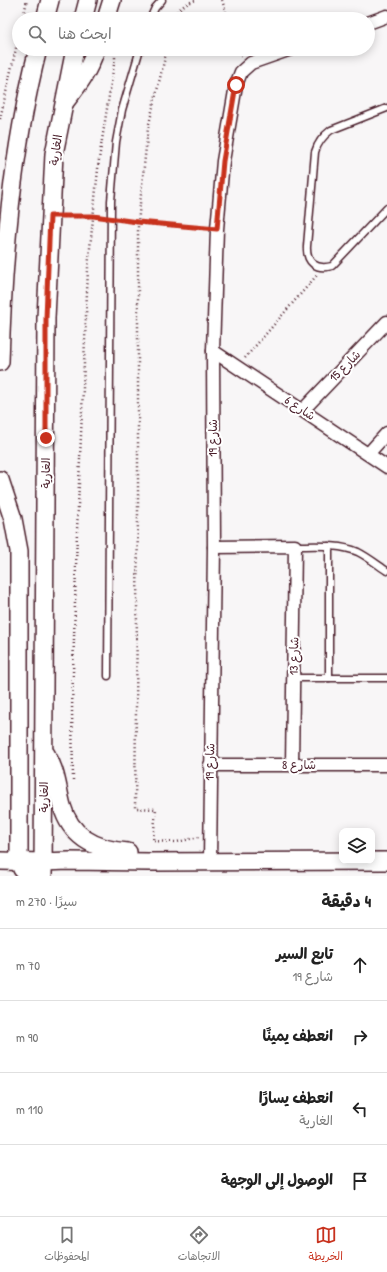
<!DOCTYPE html>
<html lang="ar">
<meta charset="utf-8">
<style>
body{margin:0;font-family:"Patrick Hand","Playpen Sans Arabic",sans-serif;background:#f2f2f2;color:#222;direction:rtl}
.controls{position:absolute;right:12px;bottom:12px;display:grid;overflow:hidden;border-radius:8px;box-shadow:0 2px 10px #0003}
.controls button{width:36px;height:36px;display:grid;place-items:center;padding:0;border:0;border-bottom:1px solid #e0e0e0;background:#fff;color:#222;font:20px sans-serif}
.stop{position:absolute;width:12px;height:12px;margin:-9px;border:3px solid #c8321e;border-radius:50%;background:#fff}
.stop.end{background:#c8321e;border-color:#fff;box-shadow:0 1px 4px #0008}
.list{margin:0;padding:0;list-style:none}
h2{display:flex;justify-content:space-between;align-items:center;height:52px;margin:0;padding:0 16px;font-size:17px}
h2 small{font-size:13px;font-weight:400;color:#767676}
.list li{display:grid;grid-template-columns:26px 1fr auto;gap:12px;align-items:center;box-sizing:border-box;height:72px;padding:0 16px;border-top:1px solid #e0e0e0}
.list b{display:block;font-size:15px;white-space:nowrap}
.list p{margin:0;font-size:13px;white-space:nowrap;color:#767676}
.list em{font-size:13px;font-style:normal;color:#767676}
.icon{flex:none;width:22px;height:22px;fill:none;stroke:currentColor;stroke-width:2;stroke-linecap:round;stroke-linejoin:round}
.map{position:relative;flex:none;width:387px;height:876px;overflow:hidden;direction:ltr}
.search{position:absolute;background:#fff;box-shadow:0 2px 10px #0003;left:12px;right:12px;top:12px;height:44px;display:flex;align-items:center;gap:10px;box-sizing:border-box;padding:0 14px;border-radius:22px;color:#767676;font-size:15px}
.sheet{height:340px;background:#fff}
nav{display:flex;justify-content:space-around;align-items:center;box-sizing:border-box;height:56px;border-top:1px solid #e0e0e0;background:#fff;font-size:11px;color:#767676}
nav a{display:grid;justify-items:center;gap:2px}
nav .on{color:#c8321e}
.map>svg:first-child{display:block}
</style>
<div class="map">
<svg width="387" height="876" viewBox="0 0 387 876">
<rect width="100%" height="100%" fill="#f8f6f7"/>
<filter id="ink" filterUnits="userSpaceOnUse"><feTurbulence type="fractalNoise" baseFrequency=".025" numOctaves="2"/><feDisplacementMap in="SourceGraphic" scale="8" xChannelSelector="R" yChannelSelector="G"/><feConvolveMatrix kernelMatrix="1 2 1 2 8 2 1 2 1" color-interpolation-filters="sRGB"/></filter>
<g filter="url(#ink)">
<g fill="none" stroke-linecap="round" stroke-linejoin="round">
<defs>
<g id="lane">
<path d="M150 19 155 8 162 0"/>
<path d="M387 108 331 130C323 136 318 142 315 152L307 246C306 263 316 270 332 266L387 208"/>
<path d="M295 546C316 546 339 544 358 552 368 557 378 565 387 571"/>
<path d="M329 546V678"/>
<path d="M108 676 111 201 116 142 122 110 140 49"/>
<path d="M294 678H387"/>
</g>
<g id="street">
<path d="M368 23 387 16"/>
<path d="M213 351 387 467"/>
<path d="M303 410 387 322"/>
<path d="M368 454 387 433"/>
<path d="M214 547 295 546 292 765"/>
<path d="M210 765H387"/>
<path d="M210 862 214 547 213 351 217 229 223 161 236 85 241 72 251 63 291 49"/>
</g>
<g id="secondary">
<path d="M45 19 50 0"/>
<path d="M83 19 88 0"/>
<path d="M106 19 112 0"/>
<path d="M65 102C80 83 88 72 96 49"/>
<path d="M0 362C3 257 12 151 38 49"/>
<path d="M0 480 13 519 19 551V862L22 869 31 876"/>
<path d="M46 754C57 772 57 787 62 806 71 838 97 850 128 852"/>
<path d="M0 861 43 862 69 861 149 862 387 861"/>
<path d="M43 876 46 318 54 154 75 49"/>
</g>
</defs>
<use href="#lane" stroke="#4a1f2b" stroke-width="9"/>
<use href="#street" stroke="#4a1f2b" stroke-width="15"/>
<use href="#secondary" stroke="#4a1f2b" stroke-width="20"/>
<g stroke="#4a1f2b" stroke-width="2.5" stroke-dasharray="1 3" stroke-linecap="butt">
<path d="M222 0 228 19"/>
<path d="M23 19 27 0"/>
<path d="M174 19C176 9 187 3 196 0"/>
<path d="M167 49 148 128 138 223V511L135 808 156 809 153 841 177 842 199 837"/>
<path d="M239 49 242 57"/>
<path d="M0 119 19 35"/>
<path d="M64 216 103 217"/>
<path d="M120 220 138 223 206 228"/>
<path d="M245 358 318 274"/>
<path d="M73 780 72 709 77 531 88 268 99 159 115 58 114 49"/>
</g>
<use href="#lane" stroke="#fff" stroke-width="6"/>
<use href="#street" stroke="#fff" stroke-width="12"/>
<use href="#secondary" stroke="#fff" stroke-width="17"/>
</g>
</g>
<g fill="none" stroke-linecap="round" stroke-linejoin="round" filter="url(#ink)">
<path stroke="#c8321e" stroke-width="5" d="M46 438V318L50 216H93L138 222 217 229 223 161 236 85"/>
</g>
<g text-anchor="middle" stroke-width="4" stroke-linejoin="round" paint-order="stroke">
<g font-size="12" fill="#4a1f2b" stroke="#fff">
<text transform="translate(56 150) rotate(-82)" y="4">الغارية</text>
<text transform="translate(345 366) rotate(-46)" y="4">شارع 15</text>
<text transform="translate(300 408) rotate(34)" y="4">شارع 6</text>
<text transform="translate(213 438) rotate(-90)" y="4">شارع 19</text>
<text transform="translate(46 473) rotate(-90)" y="4">الغارية</text>
<text transform="translate(294 656) rotate(-89)" y="4">شارع 13</text>
<text transform="translate(210 762) rotate(-89)" y="4">شارع 19</text>
<text x="299" y="769">شارع 8</text>
<text transform="translate(44 797) rotate(-90)" y="4">الغارية</text>
</g>
</g>
</svg>
<div class="controls">
<button><svg class="icon" aria-label="layers" viewBox="0 0 24 24"><path d="M12 4l9 5-9 5-9-5zM3 14l9 5 9-5"/></svg></button>
</div>
<div class="stop" style="left:236px;top:85px"></div>
<div class="stop end" style="left:46px;top:438px"></div>
<div class="search"><svg class="icon" aria-label="search" viewBox="0 0 24 24"><circle cx="10" cy="10" r="6"/><path d="M15 15l6 6"/></svg>ابحث هنا</div>
</div>
<section class="sheet">
<h2>4 دقيقة<small>سيرًا · 270 m</small></h2>
<ul class="list">
<li><svg class="icon" aria-label="ahead" viewBox="0 0 24 24"><path d="M12 20V5M6 11l6-6 6 6"/></svg><div><b>تابع السير</b><p>شارع 19</p></div><em>70 m</em></li>
<li><svg class="icon" aria-label="right" viewBox="0 0 24 24"><path d="M7 20v-9h11M14 6l5 5-5 5"/></svg><div><b>انعطف يمينًا</b></div><em>90 m</em></li>
<li><svg class="icon" aria-label="left" viewBox="0 0 24 24"><path d="M17 20v-9H6M10 6l-5 5 5 5"/></svg><div><b>انعطف يسارًا</b><p>الغارية</p></div><em>110 m</em></li>
<li><svg class="icon" aria-label="arrive" viewBox="0 0 24 24"><path d="M6 21V4h12l-3 4 3 4H6"/></svg><div><b>الوصول إلى الوجهة</b></div></li>
</ul>
</section>
<nav>
<a class="on"><svg class="icon" aria-label="map" viewBox="0 0 24 24"><path d="M3 6l6-2 6 2 6-2v14l-6 2-6-2-6 2zM9 4v14M15 6v14"/></svg>الخريطة</a>
<a><svg class="icon" aria-label="directions" viewBox="0 0 24 24"><path d="M12 3l9 9-9 9-9-9zM9 14v-3h6M13 9l2 2-2 2"/></svg>الاتجاهات</a>
<a><svg class="icon" aria-label="saved" viewBox="0 0 24 24"><path d="M7 4h10v16l-5-4-5 4z"/></svg>المحفوظات</a>
</nav>
